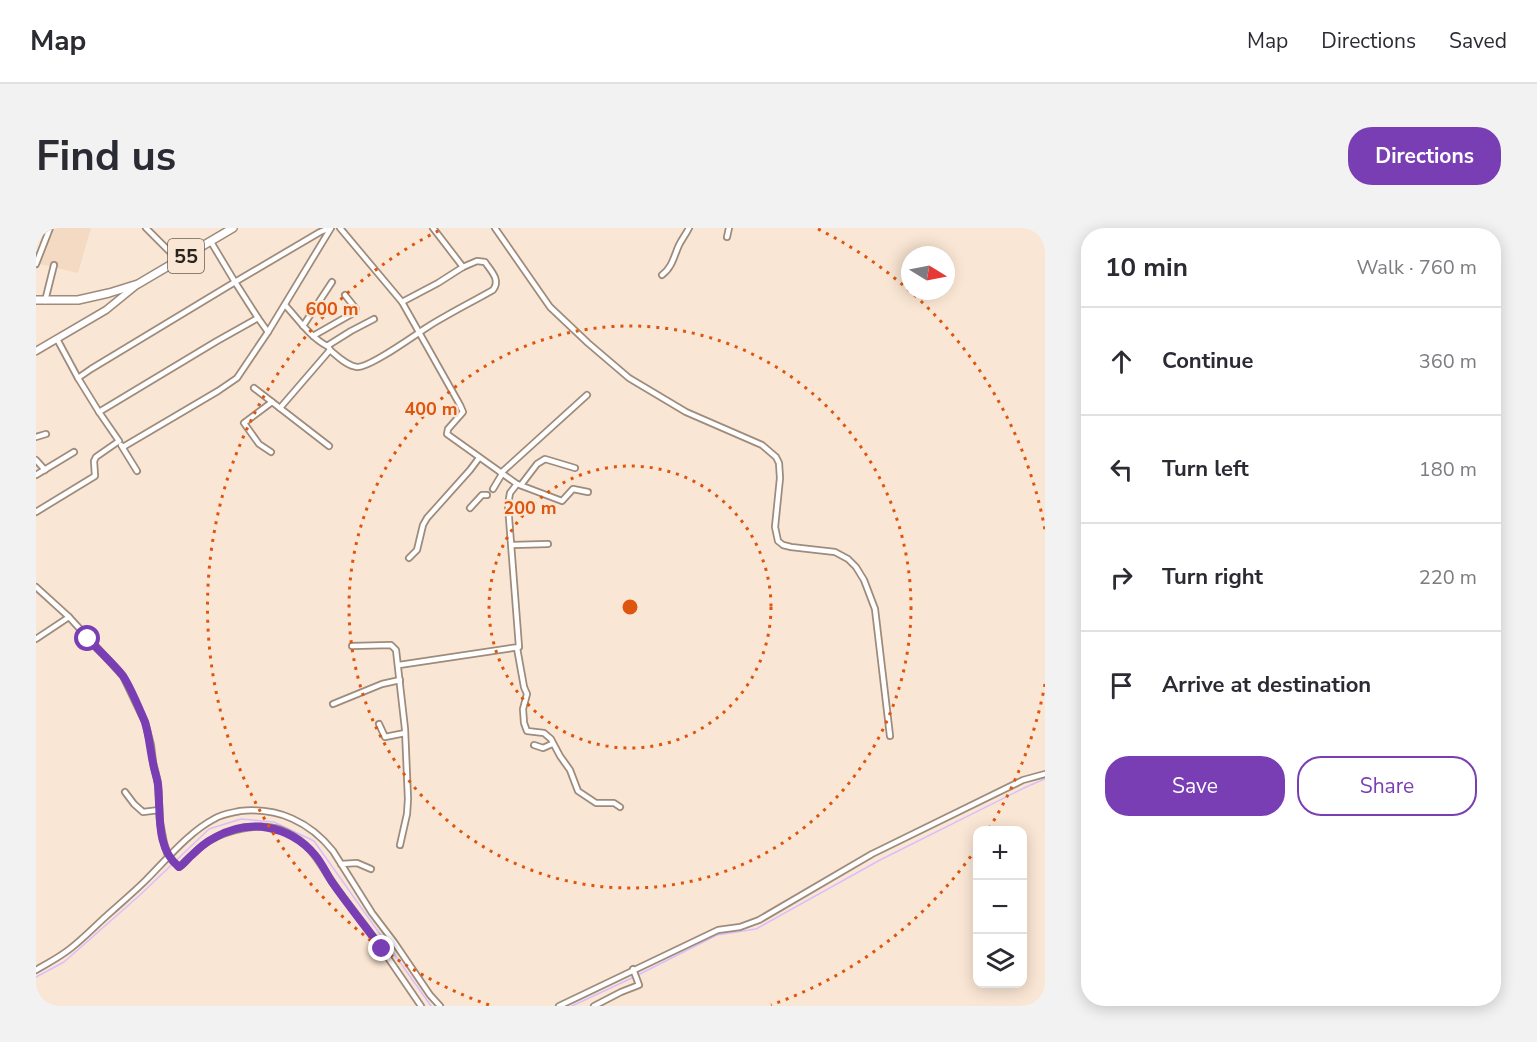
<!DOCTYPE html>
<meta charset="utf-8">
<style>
body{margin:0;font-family:"Nunito Sans",sans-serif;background:#f2f2f3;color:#2b2b33}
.controls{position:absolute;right:18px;bottom:18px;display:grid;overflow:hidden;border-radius:12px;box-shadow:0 3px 15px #0003}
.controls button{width:54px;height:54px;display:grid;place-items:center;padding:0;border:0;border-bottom:2px solid #e1e1e2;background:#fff;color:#2b2b33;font:30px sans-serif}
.compass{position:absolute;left:865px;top:18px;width:54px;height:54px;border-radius:50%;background:#fff;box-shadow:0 3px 15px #0003;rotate:100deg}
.stop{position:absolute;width:18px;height:18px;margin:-14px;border:4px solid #793eb4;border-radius:50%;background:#fff}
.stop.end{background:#793eb4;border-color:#fff;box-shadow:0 2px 6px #0008}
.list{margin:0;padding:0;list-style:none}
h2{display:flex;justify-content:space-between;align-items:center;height:78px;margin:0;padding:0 24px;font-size:26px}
h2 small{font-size:20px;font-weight:400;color:#7c7c81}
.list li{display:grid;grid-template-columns:39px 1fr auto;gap:18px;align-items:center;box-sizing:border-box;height:108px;padding:0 24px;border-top:2px solid #e1e1e2}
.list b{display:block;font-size:22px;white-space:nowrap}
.list em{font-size:20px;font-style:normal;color:#7c7c81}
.actions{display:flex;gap:12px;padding:18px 24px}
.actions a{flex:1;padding:14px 0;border:2px solid #793eb4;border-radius:24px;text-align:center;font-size:21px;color:#793eb4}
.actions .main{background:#793eb4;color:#fff}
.icon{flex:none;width:33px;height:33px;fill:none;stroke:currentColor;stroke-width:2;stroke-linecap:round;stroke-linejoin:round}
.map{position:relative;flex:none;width:1009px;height:778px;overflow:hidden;border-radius:24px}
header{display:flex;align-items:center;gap:36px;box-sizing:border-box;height:84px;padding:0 30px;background:#fff;border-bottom:2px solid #e1e1e2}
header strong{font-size:28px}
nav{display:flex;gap:33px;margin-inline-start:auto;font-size:21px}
.intro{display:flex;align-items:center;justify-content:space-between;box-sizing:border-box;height:144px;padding:0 36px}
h1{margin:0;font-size:42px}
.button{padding:15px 27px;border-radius:24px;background:#793eb4;color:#fff;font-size:21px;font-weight:700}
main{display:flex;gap:36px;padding:0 36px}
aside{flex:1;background:#fff;border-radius:24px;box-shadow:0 3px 15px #0003}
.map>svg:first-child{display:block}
</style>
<header>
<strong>Map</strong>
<nav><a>Map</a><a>Directions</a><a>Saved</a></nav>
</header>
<div class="intro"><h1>Find us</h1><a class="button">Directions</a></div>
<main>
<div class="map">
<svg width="1009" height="778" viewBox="0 0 1009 778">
<rect width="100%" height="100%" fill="#fae6d4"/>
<path fill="#f4dac3" d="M15 0H55L42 45 4 36Z"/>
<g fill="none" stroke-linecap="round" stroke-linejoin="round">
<g stroke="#d9beff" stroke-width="1.5">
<path d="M602 747 681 707 720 701 844 632 990 559 1009 551"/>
<path d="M0 749 28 734 104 667 173 601 205 591 238 594 278 613 395 778"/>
<path d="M536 778 598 749"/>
</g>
<defs>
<g id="minor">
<path d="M110 0 142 32"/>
<path d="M304 0 366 74 424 177 427 184 412 201 411 206 481 256 474 265 472 277 483 419 363 437"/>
<path d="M397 0 427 39"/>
<path d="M459 0 514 79 552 115 593 150 650 184 726 217 740 229 743 235 744 250 739 299 742 313 747 317 755 319 799 324 812 331 820 339 828 352 839 381 854 508"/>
<path d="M691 9 693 0"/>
<path d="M175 14 199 54 284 4 294 0"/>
<path d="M0 36 14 0"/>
<path d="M626 47C636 40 638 28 643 17 646 11 650 6 653 0"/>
<path d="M9 73 18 37"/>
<path d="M249 77C262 91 274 109 291 118L315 103 338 91"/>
<path d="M222 90 232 104 295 0"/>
<path d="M267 98 296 54"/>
<path d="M277 108 319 84 320 81 309 67"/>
<path d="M21 111 42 150 63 184"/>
<path d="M294 122C301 128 311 138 321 139 334 140 380 106 393 98 414 85 436 74 457 62 465 52 455 43 449 34L441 33 427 39 402 55 366 74"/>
<path d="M218 160 293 218"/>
<path d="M244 180 294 122 293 120"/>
<path d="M0 209 10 206"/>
<path d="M85 217 101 243"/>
<path d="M87 219 182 163 201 150 232 104"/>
<path d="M235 224 223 216 208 195 236 174"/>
<path d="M0 232 9 242"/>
<path d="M465 245 551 167"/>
<path d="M0 247 38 224"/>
<path d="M481 256 526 273 537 261 552 264"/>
<path d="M485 257 501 236 509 231 539 240"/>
<path d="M457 261 466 246"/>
<path d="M434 280 446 267H451"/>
<path d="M0 284 59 248 58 233 60 229 83 213 63 184 181 113 222 90 199 54 55 141 42 150"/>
<path d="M476 317 512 316"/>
<path d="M373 330 381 322 387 297 391 290 434 242 443 230"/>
<path d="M0 359 33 389 87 448 109 494 115 517 117 534 122 555 124 594 128 615 132 628 143 639C148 636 151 631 156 627 166 617 177 609 190 605 209 598 234 595 252 605 276 617 283 635 297 655 313 678 331 699 346 721 359 740 372 759 385 778"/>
<path d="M0 411 33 389"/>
<path d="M316 418 355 417 360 422 369 501 372 571 371 586 364 617"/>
<path d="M481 420 488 459 491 466 487 481 488 495 491 503 508 505 515 511 524 528 534 542 542 563 560 575H578L584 579"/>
<path d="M297 476 346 456 364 452"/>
<path d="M343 496 349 509 369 505"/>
<path d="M498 517 507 520 516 516"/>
<path d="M89 564 98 576 107 584 123 582"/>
<path d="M305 636 321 635 335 641"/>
<path d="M0 742C12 735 24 729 35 720 49 709 62 695 76 683 87 673 99 663 110 652 130 632 153 604 178 591 186 586 195 585 204 583 242 579 274 594 297 623L336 685 358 714 394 767 404 778"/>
<path d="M523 778 682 702 704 699 723 692 836 626 987 552 1009 546"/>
<path d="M558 778 585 764 603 757 597 741"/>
</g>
<path id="secondary" d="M0 123 70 82 102 56"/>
<path id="trunk" d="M0 72H42L73 65 102 56 197 0"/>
</defs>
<use href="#minor" stroke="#9e8b7b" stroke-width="8"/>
<use href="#secondary" stroke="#9e8b7b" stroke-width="9"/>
<use href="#trunk" stroke="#9e8b7b" stroke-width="10"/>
<use href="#minor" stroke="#fff" stroke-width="4.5"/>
<use href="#secondary" stroke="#fff" stroke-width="6"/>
<use href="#trunk" stroke="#fff" stroke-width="7"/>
</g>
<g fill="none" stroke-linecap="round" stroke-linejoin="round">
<path stroke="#793eb4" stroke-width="8" d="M52 411C62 422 79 437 87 448 94 458 104 482 109 494 113 507 114 521 117 535 118 542 121 549 122 557 125 584 119 620 143 639 148 636 151 631 156 627 162 621 170 614 178 610 213 590 253 597 279 627 286 635 290 645 296 654 312 677 330 699 346 721"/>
</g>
<g fill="none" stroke="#de560d" stroke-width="3" stroke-dasharray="3 6">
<circle cx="594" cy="379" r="141"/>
<circle cx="594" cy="379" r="281"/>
<path d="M1009 456A422 422 0 0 1 954 599M940 621A422 422 0 0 1 735 777M453 777A422 422 0 0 1 406 1M782 1A422 422 0 0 1 1009 302"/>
</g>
<g text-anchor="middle" stroke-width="4.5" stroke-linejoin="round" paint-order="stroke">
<rect fill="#fae6d4" stroke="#685e54" stroke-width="1.5" x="132" y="11" width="36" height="34" rx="4.5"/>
<g font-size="20" font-weight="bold" fill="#2a231d">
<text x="150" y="35">55</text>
</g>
</g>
<circle cx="594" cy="379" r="9" fill="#de560d" stroke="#fae6d4" stroke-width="3"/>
<g font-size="18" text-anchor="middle" font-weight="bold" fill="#de560d" stroke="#fae6d4" stroke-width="4.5" stroke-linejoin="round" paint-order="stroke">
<text x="296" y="87">600 m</text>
<text x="395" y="187">400 m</text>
<text x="494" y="286">200 m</text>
</g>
</svg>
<div class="controls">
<button>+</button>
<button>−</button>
<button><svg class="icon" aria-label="layers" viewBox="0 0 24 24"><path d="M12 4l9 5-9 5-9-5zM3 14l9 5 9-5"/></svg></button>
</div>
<svg class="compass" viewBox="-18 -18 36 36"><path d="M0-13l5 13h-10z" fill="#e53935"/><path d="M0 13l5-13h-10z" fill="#7c7c81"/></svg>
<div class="stop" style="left:52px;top:411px"></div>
<div class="stop end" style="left:346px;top:721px"></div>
</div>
<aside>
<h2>10 min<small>Walk · 760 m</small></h2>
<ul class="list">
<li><svg class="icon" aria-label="ahead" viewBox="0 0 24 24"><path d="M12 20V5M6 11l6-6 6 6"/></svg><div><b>Continue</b></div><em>360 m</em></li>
<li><svg class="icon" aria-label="left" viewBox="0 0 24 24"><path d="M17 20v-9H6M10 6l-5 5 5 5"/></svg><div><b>Turn left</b></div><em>180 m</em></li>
<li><svg class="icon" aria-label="right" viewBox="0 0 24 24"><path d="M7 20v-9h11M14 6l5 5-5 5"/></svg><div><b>Turn right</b></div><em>220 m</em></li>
<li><svg class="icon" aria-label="arrive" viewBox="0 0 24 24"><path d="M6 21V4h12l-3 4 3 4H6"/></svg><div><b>Arrive at destination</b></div></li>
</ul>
<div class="actions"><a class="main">Save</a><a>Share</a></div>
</aside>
</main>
